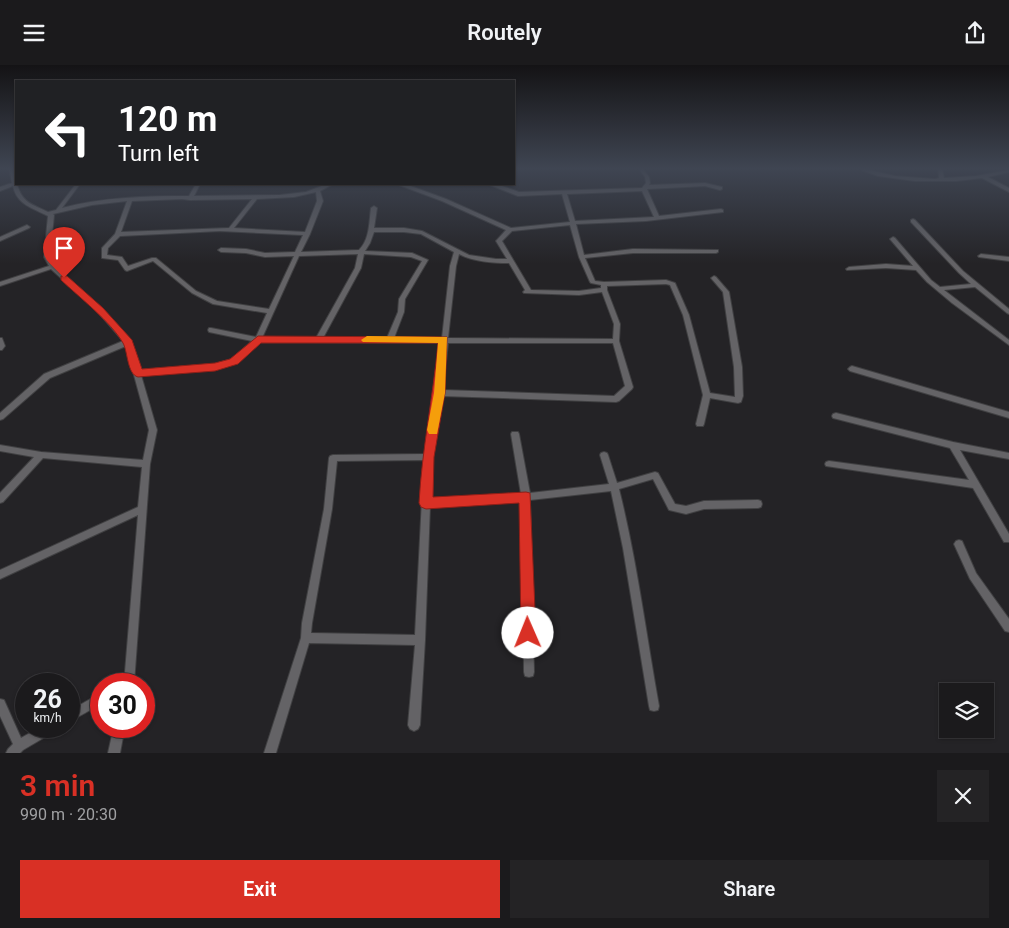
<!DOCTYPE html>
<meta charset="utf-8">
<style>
:root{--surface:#1b1a1c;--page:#242325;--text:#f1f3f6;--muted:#a0a1a3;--line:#39383b;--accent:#d93025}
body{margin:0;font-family:Roboto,sans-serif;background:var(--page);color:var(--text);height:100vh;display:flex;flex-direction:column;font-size:19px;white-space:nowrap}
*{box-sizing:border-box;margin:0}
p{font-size:16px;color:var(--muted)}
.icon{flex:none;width:28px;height:28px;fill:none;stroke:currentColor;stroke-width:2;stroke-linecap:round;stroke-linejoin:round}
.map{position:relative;height:688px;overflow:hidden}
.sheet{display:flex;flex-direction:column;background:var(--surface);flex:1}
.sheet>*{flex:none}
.top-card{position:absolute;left:15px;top:15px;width:500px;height:105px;border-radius:0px;box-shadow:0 1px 4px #0004,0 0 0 1px var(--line);background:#202124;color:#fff;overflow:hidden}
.tools{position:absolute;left:939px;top:618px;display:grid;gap:10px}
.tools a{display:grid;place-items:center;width:55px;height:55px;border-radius:0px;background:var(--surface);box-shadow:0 1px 4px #0004,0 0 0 1px var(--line);font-size:25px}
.speed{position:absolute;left:15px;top:608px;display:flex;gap:10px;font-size:25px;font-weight:700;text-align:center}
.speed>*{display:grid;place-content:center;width:65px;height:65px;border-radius:50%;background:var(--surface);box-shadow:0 1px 4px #0004,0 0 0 1px var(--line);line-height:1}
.speed small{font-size:12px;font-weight:400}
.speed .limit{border:8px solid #d22;background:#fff;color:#111}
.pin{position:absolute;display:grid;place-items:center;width:42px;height:42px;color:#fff;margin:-51px -21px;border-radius:50% 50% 50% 0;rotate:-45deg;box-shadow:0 0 5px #0007}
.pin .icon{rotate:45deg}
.me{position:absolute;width:55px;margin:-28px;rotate:359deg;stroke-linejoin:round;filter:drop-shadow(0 0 4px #0008)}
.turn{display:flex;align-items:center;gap:18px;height:105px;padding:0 20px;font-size:22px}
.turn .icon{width:65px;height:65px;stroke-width:2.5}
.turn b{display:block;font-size:35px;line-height:42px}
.round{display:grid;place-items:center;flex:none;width:52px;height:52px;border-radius:0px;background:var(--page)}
.headline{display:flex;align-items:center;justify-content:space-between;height:85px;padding:0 20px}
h1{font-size:30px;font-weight:600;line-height:38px;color:var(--accent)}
.action{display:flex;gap:10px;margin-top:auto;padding:10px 20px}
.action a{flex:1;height:58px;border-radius:0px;background:var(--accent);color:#fff;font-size:20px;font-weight:600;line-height:58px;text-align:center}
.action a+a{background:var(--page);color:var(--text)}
header{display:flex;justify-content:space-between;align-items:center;height:65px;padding:0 20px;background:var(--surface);font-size:22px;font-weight:600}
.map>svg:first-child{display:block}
</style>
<header><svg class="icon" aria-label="menu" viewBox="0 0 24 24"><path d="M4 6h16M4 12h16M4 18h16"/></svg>Routely<svg class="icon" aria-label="share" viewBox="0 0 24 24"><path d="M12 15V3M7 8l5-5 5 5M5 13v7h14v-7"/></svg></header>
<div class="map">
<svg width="1009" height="688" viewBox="0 0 1009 688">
<rect width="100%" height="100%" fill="#242326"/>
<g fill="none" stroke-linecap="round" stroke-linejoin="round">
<defs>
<path id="street" d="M9 103H13L16 119H17C22 138 32 139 48 147L56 145 76 119H80L62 143C103 132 147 131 189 131L196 119H200L194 131 280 130 306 127 327 119H333L320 126 323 136 310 169 301 187 359 185C370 174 369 157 371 143L374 141 377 143 374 163H404L422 166 469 190 496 194H507L496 176 506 165 442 136 399 120V119H405L446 134 511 163 570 157 562 129 518 131 490 120V119H496L519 127 642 123 646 118 645 112 638 103H642L649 112 650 118 649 120 705 118 722 122V124L720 125 705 121 647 124 659 151 721 144 723 145V147L646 156 576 159 584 190 633 184 718 185V187L716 188H633L585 193 595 216 604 217 666 215 675 218 689 250 710 328 735 332 734 302 723 227 711 213 714 211 716 212 729 227 742 302 743 331 741 337 738 338 710 333 704 359 703 361H697L696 359 703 330 683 250 670 220 666 219 607 221V225L620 259 619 276 633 322 632 324 619 336 616 337 442 331 432 392 430 434 521 429 511 369 512 367H518L519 369 530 428 609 419 600 390 601 388 604 387 607 388 608 390 617 418 655 407 658 408 675 439 686 441 704 436 758 435 761 436 762 439 761 442 758 443 704 444 686 449 669 445 653 414 619 424C637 496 646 569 659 641L658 645 654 646 650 645 649 641 623 483 611 426 530 435 534 607 533 611 529 612 525 611 524 607 522 436 430 441 425 575 420 660 418 664 414 666 410 664 408 660 415 580 309 578 276 688H264L301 573 302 558 324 444 329 393 330 391 333 390 425 389 435 328 441 278 260 277 236 298 215 305 141 310 157 365 150 399 134 619H124L138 450 0 514V505L138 442 142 402 43 393 3 437 0 438V428L34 392 0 386V380L41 387 143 395 149 365 126 281 50 313 3 354 0 355V348L44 309 123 276 98 247 51 204 0 221V217L49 201 44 192 48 151C33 143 17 140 13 121L0 126V122L12 118ZM642 126 654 152 575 156 567 129ZM316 127 317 136 305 167 234 163 257 134 294 132ZM182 134 190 135 252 134 229 163 121 167 132 136ZM127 136 115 169 102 183V193L118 195 125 205 127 206 153 196 192 228 213 239 267 248 256 272 211 263H209L208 265 209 267 252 276 232 294 215 299 140 305 130 275 102 245 55 201 50 192 54 150 53 149 92 140ZM570 160 579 192 590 217 591 218 601 220V223L579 226 531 225 502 176 512 166ZM220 166 303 170 295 187 265 188 246 184 221 183 218 185 221 187 246 188 265 192 294 191 269 244 217 236 196 226 156 193H152L128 201 122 192 107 190 108 183 120 171ZM374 167H404L421 169 454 187 450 201 442 273H394L404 247 405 234 428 195 412 188 365 186 370 178ZM358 189 355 203 316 273H262L299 191ZM364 189 411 192 422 196 399 234 398 247 387 273H323L361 203ZM459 189C474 197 493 198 509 198L525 225 523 227 524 228 579 230 602 227 614 259 613 274 448 273 456 201ZM448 278H613L625 321 614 331 443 325ZM424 395 415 570 311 568 312 558 332 444 337 396Z
M861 103 895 111 935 114 939 113 938 103H942L944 113 976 111 1009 105V107L988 112 1009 123V127L982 113 956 116H915L878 111 861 105Z
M913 154 915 155 963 206 1009 244V249L1007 248 975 222 944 225 1009 275V280L952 238 927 217 916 205 886 203 847 205 846 204 849 202 886 199 913 201 890 174 893 172 895 173 931 215 940 222 971 219 959 208 911 157V155Z
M27 160 30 162 29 163 0 176V172Z
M981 189 1009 192V196L979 192 978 191Z
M0 273H2L5 281 2 285H0Z
M852 301 1009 347V353L850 306 848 304 850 302Z
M836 348 953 377 1009 388V394L960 385 1009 469V477H1004L973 423 826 401 825 399 826 397 829 396 969 415 950 383 833 353 832 351 833 349Z
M959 475 962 476 976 508 1009 554V567L1005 566 970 514 954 479 956 476Z
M101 628V639L69 657V646Z
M0 634 4 635 21 673 42 661H58L57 665 23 685 20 688H6L8 684 13 679 0 651Z
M114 661H125L120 688H108Z"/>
</defs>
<use href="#street" stroke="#404042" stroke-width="2"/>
<use href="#street" fill="#646366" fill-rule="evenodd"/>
</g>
<linearGradient id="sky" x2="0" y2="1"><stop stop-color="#141315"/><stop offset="0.52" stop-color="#3f4552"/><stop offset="1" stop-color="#3f4552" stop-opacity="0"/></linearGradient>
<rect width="1009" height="199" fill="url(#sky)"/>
<path fill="#d93025" stroke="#8d1f18" d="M61 211H67L103 243 132 275 142 304 215 298 230 294 258 271 447 272 445 328 434 392 433 432 526 427 530 428 536 568 534 573 528 576 523 573 521 568 519 438 426 444 421 442 419 438C422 384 433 332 438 278H261L238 299 215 306 138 312C127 309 128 287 123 278 111 257 79 232 61 215Z"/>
<path fill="#f59e0b" d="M367 271 447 272 445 328 437 369H429L427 365 434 328 438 278 363 277 361 275Z"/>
</svg>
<div class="tools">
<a><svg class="icon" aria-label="layers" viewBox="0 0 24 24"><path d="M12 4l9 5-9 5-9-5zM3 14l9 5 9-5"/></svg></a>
</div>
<div class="speed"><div>26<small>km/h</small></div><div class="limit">30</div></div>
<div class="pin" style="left:64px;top:213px;background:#d93025"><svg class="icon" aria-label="arrive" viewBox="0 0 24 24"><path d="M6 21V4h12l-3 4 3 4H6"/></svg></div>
<svg class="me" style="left:528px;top:568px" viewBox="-20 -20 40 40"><circle r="19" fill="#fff"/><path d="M0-13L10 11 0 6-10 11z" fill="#d93025"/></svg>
<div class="top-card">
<div class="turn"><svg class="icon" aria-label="left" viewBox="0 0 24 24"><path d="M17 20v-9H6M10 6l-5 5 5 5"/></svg><div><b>120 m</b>Turn left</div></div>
</div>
</div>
<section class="sheet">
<div class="headline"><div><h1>3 min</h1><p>990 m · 20:30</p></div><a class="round"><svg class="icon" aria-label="close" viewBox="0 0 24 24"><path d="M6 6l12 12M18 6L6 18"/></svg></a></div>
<div class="action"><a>Exit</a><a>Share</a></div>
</section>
